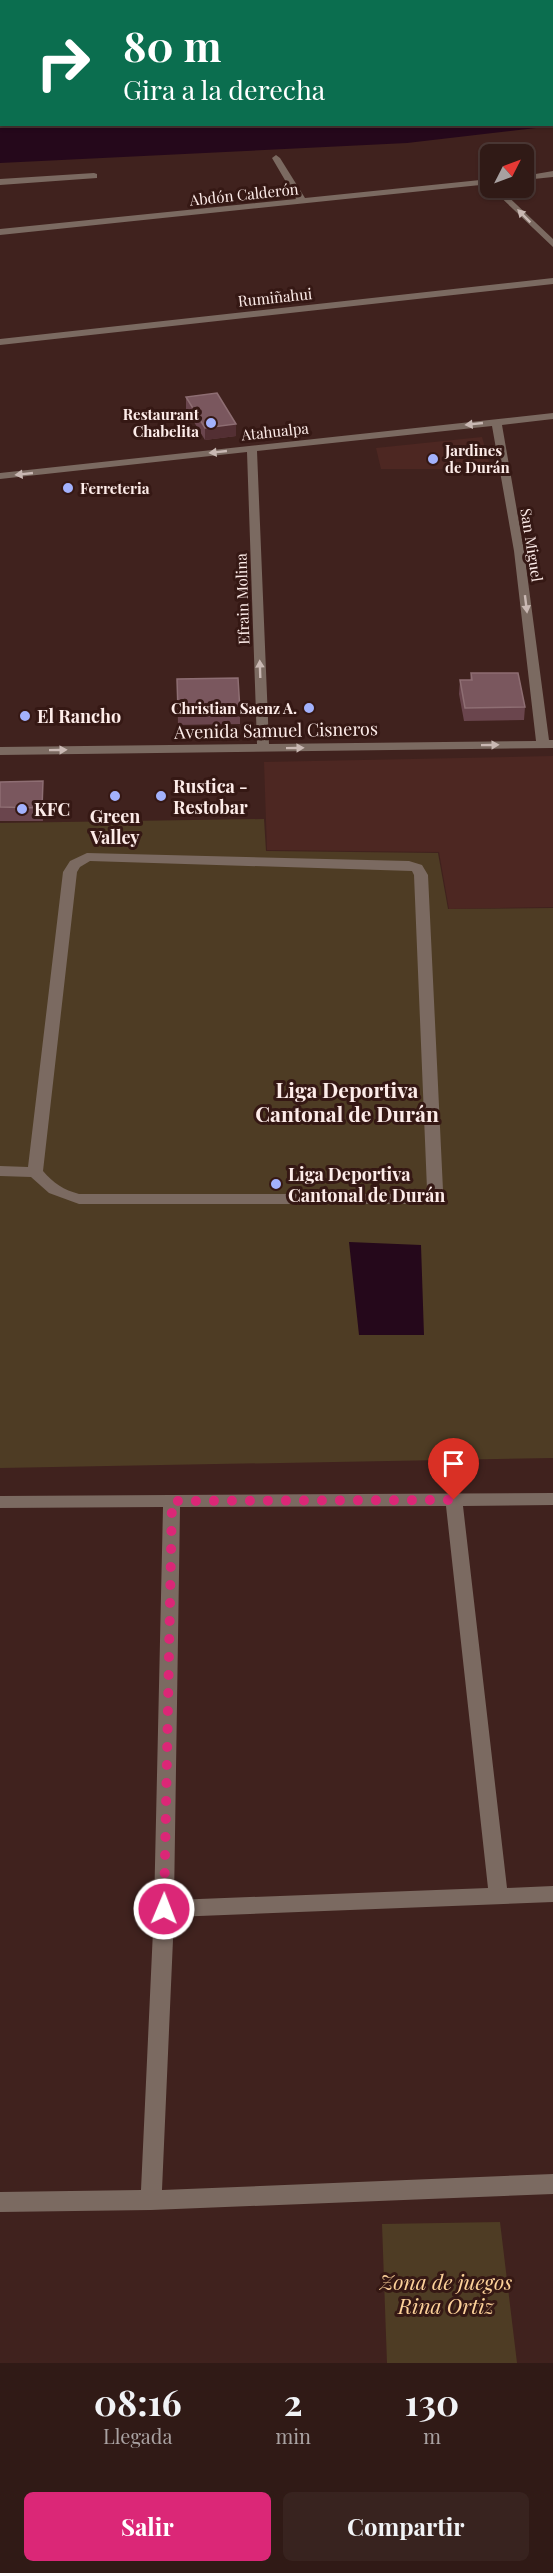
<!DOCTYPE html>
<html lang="es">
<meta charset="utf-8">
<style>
:root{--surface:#301a16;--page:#38231f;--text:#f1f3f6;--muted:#a8a1a1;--line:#4b3835;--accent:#db2777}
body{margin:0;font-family:"Playfair Display",serif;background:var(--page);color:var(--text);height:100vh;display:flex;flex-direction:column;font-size:22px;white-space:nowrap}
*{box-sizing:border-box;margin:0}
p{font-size:20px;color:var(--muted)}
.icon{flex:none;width:33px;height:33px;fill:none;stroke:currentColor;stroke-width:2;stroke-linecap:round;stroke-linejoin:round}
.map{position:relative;height:2363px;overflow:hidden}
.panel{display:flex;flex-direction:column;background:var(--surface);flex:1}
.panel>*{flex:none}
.top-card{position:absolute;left:0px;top:0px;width:554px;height:126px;box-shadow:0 2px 4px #0004,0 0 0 2px var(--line);background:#0b6e4f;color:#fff;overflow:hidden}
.needle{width:39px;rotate:48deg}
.buttons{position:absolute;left:480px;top:144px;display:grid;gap:12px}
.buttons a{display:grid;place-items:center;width:54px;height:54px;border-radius:9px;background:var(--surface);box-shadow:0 2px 4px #0004,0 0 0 2px var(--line);font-size:30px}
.pin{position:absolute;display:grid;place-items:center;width:51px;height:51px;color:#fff;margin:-62px -26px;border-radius:50% 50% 50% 0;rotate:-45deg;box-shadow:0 0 6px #0007}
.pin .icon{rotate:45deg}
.me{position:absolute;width:66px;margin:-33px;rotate:1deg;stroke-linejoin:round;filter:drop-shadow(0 0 4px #0008)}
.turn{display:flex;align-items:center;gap:21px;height:126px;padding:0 24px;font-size:27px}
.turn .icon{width:78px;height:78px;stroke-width:2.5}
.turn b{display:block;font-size:42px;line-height:51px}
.eta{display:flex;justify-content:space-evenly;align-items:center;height:102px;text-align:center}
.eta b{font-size:36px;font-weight:700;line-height:42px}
.action{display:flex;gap:12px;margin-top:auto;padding:12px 24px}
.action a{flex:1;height:69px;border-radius:9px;background:var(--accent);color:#fff;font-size:24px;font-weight:700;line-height:69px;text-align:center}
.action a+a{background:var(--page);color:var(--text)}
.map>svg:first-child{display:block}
</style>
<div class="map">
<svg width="553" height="2363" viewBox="0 0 553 2363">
<rect width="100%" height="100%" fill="#40221e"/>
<path fill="#4d2722" d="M482 437 491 469H381L376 448Z
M553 756V907L449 909 439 852 267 850 264 762Z"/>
<path fill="#4e3c24" d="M264 819 266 851 438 853 448 909 553 908V1458L0 1468V823Z
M500 2222 517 2363H387L382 2224Z"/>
<path fill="#25081b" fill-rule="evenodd" d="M0 0H553V126L407 143 0 163ZM2 2H552V124H2Z
M349 1242 421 1245 424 1335H359Z"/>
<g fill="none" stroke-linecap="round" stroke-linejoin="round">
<path fill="#7b6a61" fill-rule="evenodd" d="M276 155 280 158 305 198 490 179V184L0 235V229L296 199 272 158Z
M553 171V177L524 180V176Z
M94 173 97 174V178L0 185V179Z
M491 188H499L553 239V247Z
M553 278V284L0 345V339Z
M553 413V419L502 425 524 551 549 740H553V748L0 755V747L257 744 247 452 0 479V473ZM492 426 514 551 536 741 269 744 257 451Z
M87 853 409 861 422 865 428 875 443 1190C433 1203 420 1202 405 1204H79L49 1193 31 1177 0 1176V1166L28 1167 63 872 70 861ZM90 861 412 871 414 875 427 1189 423 1193 405 1194H79C64 1190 53 1183 43 1171L77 872 80 867Z
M553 1493V1505L463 1506 507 1888 553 1886V1902L174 1917 162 2190 553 2174V2194L151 2210 0 2212V2192L141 2190 154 1909 163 1507 0 1508V1496ZM446 1506 488 1888 174 1900 180 1507Z"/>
</g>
<path fill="#6a454d" d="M186 397 236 424V436L205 440 186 409Z
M471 673 525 707 524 720 464 721 459 694 460 680H470Z
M177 679 240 711V724L178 725Z
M0 782 43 795V821H0Z"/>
<path fill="#532f33" d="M236 424V436L205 440V428Z
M43 781V821L42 808Z"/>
<path fill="#7a575e" stroke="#8e6e73" stroke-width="1.5" d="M217 393 236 424 205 428 186 397Z
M471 673H518L525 707 465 708 460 680H472Z
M238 678 240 711H178L177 679Z
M43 781 42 808 0 807V782Z"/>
<defs><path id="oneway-solid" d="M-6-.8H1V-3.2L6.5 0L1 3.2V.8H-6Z" transform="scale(1.5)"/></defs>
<g fill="#c9b8b3">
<use href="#oneway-solid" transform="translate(524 216) rotate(-135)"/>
<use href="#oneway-solid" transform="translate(474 424) rotate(174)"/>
<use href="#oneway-solid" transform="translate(218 452) rotate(174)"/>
<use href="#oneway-solid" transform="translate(24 474) rotate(174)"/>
<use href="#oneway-solid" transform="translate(526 604) rotate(83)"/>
<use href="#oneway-solid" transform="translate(260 669) rotate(-92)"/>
<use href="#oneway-solid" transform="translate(490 745) rotate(-1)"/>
<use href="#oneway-solid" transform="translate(295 748) rotate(-1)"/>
<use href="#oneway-solid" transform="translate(58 750) rotate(-1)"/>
</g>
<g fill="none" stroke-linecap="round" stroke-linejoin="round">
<path stroke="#db2777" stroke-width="10" stroke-dasharray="0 18" d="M164 1909 172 1501 454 1500"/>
</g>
<g fill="#a3b2fd" stroke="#351814" stroke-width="2">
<circle cx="211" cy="423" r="6"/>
<circle cx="433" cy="459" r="6"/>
<circle cx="68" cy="488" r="6"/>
<circle cx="309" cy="708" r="6"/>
<circle cx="25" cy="716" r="6"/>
<circle cx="115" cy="796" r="6"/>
<circle cx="161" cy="796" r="6"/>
<circle cx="22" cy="809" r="6"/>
<circle cx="276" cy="1184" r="6"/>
</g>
<g text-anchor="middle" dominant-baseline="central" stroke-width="6" stroke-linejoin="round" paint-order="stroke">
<g font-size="15" fill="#fdece9" stroke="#351814">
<text transform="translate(244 194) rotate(-6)">Abdón Calderón</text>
<text transform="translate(275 297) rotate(-6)">Rumiñahui</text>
<text transform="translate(275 431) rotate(-6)">Atahualpa</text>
<text transform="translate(532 545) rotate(81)">San Miguel</text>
<text transform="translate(242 599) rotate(-92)">Efrain Molina</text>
</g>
<g font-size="15" font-weight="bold" fill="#fdece9" stroke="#351814" text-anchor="end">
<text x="199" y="414">Restaurant<tspan x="199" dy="17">Chabelita</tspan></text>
<text x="445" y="450" text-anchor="start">Jardines<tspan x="445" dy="17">de Durán</tspan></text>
<text x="80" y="488" text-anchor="start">Ferreteria</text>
<text x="297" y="708">Christian Saenz A.</text>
</g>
<g font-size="18" font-weight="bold" fill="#fdece9" stroke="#351814" text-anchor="start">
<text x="37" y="716">El Rancho</text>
<text x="173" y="786">Rustica -<tspan x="173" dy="21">Restobar</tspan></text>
<text x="34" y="809">KFC</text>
<text x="115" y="816" text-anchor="middle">Green<tspan x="115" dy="21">Valley</tspan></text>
<text x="288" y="1174">Liga Deportiva<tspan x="288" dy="21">Cantonal de Durán</tspan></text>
</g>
<g font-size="18" fill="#fdece9" stroke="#351814">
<text transform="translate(276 730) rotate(-1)">Avenida Samuel Cisneros</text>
</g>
<g font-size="21" font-weight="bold" fill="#fdece9" stroke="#351814">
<text x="347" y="1089">Liga Deportiva<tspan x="347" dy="24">Cantonal de Durán</tspan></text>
</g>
<g font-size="21" font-style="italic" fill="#fdd29a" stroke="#351814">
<text x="446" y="2281">Zona de juegos<tspan x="446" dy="24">Rina Ortiz</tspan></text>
</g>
</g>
</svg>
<div class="buttons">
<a><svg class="needle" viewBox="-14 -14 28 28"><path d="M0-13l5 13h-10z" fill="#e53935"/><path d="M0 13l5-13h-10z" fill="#a8a1a1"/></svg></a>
</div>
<div class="pin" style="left:454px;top:1500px;background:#d93025"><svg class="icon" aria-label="arrive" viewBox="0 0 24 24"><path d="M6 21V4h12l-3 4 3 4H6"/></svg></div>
<svg class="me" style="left:164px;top:1909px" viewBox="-20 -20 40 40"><circle r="17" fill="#db2777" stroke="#fff" stroke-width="3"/><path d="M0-11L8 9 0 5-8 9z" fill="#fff"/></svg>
<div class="top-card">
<div class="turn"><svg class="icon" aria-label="right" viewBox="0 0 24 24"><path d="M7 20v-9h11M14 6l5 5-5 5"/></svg><div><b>80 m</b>Gira a la derecha</div></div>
</div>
</div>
<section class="panel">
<div class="eta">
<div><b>08:16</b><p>Llegada</p></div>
<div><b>2</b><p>min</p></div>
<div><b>130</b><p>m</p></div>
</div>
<div class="action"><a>Salir</a><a>Compartir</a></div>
</section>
